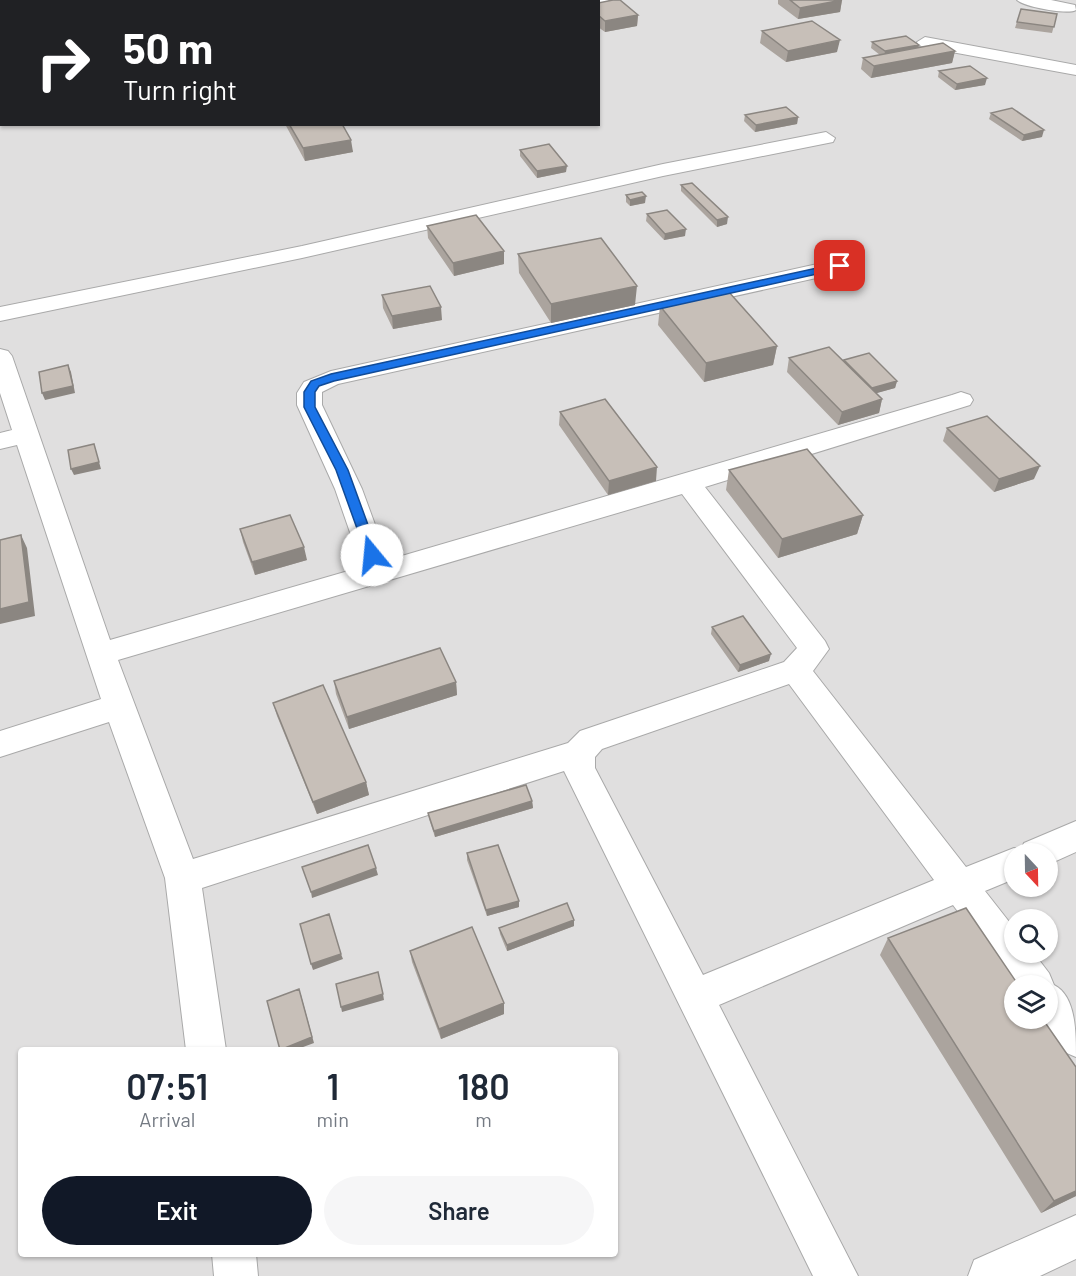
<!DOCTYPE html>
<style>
:root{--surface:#fff;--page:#f6f6f7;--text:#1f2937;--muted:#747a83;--accent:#111827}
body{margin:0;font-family:Barlow,sans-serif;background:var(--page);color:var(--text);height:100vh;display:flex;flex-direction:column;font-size:22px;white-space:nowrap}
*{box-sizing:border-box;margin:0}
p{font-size:20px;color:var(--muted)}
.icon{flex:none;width:33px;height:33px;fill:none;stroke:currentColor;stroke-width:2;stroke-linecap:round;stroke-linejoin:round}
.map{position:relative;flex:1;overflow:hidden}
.sheet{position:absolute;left:18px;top:1047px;width:600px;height:210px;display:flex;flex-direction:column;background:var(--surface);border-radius:6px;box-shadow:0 2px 4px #0004}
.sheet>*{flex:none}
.top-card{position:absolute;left:0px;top:0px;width:600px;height:126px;box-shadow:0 2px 4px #0004;background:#202124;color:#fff;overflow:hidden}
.needle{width:39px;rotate:158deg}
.fabs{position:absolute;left:1004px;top:843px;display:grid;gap:12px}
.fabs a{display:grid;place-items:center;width:54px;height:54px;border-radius:50%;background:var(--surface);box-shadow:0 2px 4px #0004;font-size:30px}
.pin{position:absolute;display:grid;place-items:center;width:51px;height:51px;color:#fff;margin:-26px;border-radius:12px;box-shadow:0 3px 9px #0006}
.me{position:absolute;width:66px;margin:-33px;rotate:343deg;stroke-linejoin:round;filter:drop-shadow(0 0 4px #0008)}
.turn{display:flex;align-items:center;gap:21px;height:126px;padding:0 24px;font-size:27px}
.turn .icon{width:78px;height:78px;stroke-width:2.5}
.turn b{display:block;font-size:42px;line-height:51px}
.eta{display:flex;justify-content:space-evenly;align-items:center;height:102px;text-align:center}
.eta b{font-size:36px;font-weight:600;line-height:42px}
.primary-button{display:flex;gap:12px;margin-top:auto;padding:12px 24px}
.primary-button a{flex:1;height:69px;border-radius:36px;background:var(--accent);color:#fff;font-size:24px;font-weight:600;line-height:69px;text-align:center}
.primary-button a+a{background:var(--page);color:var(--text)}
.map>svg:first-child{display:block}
</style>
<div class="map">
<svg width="1076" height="1276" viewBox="0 0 1076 1276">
<rect width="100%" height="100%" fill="#f2efe9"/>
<path fill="#e0dfdf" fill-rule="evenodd" d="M0 0H1076V1276H0ZM2 2H598V124H2ZM1014 854H1047V886H1014ZM1014 920H1047V952H1014ZM1014 986H1047V1018H1014ZM21 1050H615V1254H21Z"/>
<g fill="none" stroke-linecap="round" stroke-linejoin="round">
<defs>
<path id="minor" d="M585 0H610L598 5V2Z
M1017 0H1051L1075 5 1076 10C1068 15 1024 7 1017 0Z
M925 37 1076 65V75L919 46 917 42Z
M0 101H2L0 112Z
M826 132 835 138 833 142 663 176 302 258 0 321V307L302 246 663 164Z
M840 259 848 261 851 266 848 271 338 384 322 392V405L362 489 388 560 952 395 961 392 970 395 973 400 970 405 705 487 825 641 829 649 813 671 966 867 1014 848 1021 850 1024 843 1076 821V852L1047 865V854H1014V879L985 891 1014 928V952H1033L1049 973 1054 985C1076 996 1076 1032 1076 1057L1062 1051 1038 1018H1047V986L1014 987 953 905 719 1005 858 1276H813L564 771 202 888 226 1050H186L165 878 109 722 0 757V731L101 699 17 445 0 449V433L12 430 0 393V349L8 351 12 356 110 640 362 567 335 489 297 405V393L304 382 331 371ZM682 494 797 648 784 662 580 731 568 743 193 859 118 660ZM789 684 934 880 703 975 595 768V757L602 749Z
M1076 1215V1259L1040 1276H968L974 1260Z
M212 1254H256L258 1276H214Z"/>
</defs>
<use href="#minor" stroke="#a9a9a9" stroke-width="2"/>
<use href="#minor" fill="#fff" fill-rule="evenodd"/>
</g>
<path fill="#aba49e" d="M778 0H842L840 12 798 19 778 4Z
M598 3 638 15 637 26 605 32 598 27Z
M1021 9 1057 14 1052 33 1015 28Z
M762 31 837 52 786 62 760 43Z
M872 42 919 45 918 48 955 51 952 63 871 78 861 69 863 58 880 55 871 48Z
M939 71 985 85 955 90 938 77Z
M991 113 1042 137 1022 141 989 119Z
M745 115 798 117 797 124 755 132 744 121Z
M285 124H342L353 152 305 161Z
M520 150 566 172 537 178 520 156Z
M681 185 727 224 717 227 681 191Z
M626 195 645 203 630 206 626 202Z
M647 214 685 236 664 240 646 221Z
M427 226 504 264 454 276 428 238Z
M518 254 635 305 551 323 519 273Z
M382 295 442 320 393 329 383 308Z
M660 306 777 346 773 365 704 382 658 325Z
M789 358 844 362V360L897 381 895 388 876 393 882 399 879 413 838 425 787 372Z
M560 412 656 481 608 495 559 425Z
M947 428 1034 479 994 492 943 441Z
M729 470 863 515 857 534 778 558 726 490Z
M240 529 307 560 255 575 243 542Z
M712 627 769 661 738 672 711 634Z
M334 681 456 682 457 695 349 729 336 694Z
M273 703 366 782 369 795 317 814 277 716Z
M532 801 533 808 435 837 429 819 428 813Z
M467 853 519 907 487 916 467 860Z
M574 926 507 951 500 934 499 928Z
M888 938 1076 1196 1041 1213 880 955Z
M410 951 504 1003V1014L441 1039 412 962Z"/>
<path fill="#8b8681" d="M246 0H300L294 2H239Z
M842 0 840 12 798 19 800 8Z
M638 15 637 26 605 32V21Z
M840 40 837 52 786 62 788 51Z
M919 45 917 51 884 57 885 51Z
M955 51 952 63 871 78 874 66Z
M987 78 985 85 955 90 957 84Z
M798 117 797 124 755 132 756 125Z
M1044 130 1042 137 1022 141 1024 135Z
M351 140 353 152 305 161 303 148Z
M567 166 566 172 537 178V171Z
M646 196 645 203 630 206V200Z
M728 217 727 224 717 227V220Z
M686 229 685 236 664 240 665 234Z
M504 251V264L454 276 453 263Z
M637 286 635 305 551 323V304Z
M441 307 442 320 393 329 392 316Z
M777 346 773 365 704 382 706 363Z
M68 365 71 372 75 393 45 400 42 393Z
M897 381 895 388 870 395 872 388Z
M882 399 879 413 838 425 842 412Z
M94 444 101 469 74 475 71 469Z
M1040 466 1034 479 994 492 999 479Z
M657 467 656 481 608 495 609 481Z
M863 515 857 534 778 558 782 539Z
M21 535 27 548 35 616 0 624V609Z
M304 547 307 560 255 575 252 562Z
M771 654 769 661 738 672 740 665Z
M456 682 457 695 349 729 347 717Z
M366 782 369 795 317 814 313 802Z
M532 801 533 808 435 837 434 831Z
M376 868 378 875 312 898 311 892Z
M519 901V907L487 916 486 910Z
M574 920V926L507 951V945Z
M341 954 343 959 313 970 311 964Z
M383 994 384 1000 342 1012 341 1007Z
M301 995 314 1043 295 1050H280Z
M504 1003V1014L441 1039 439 1029Z
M1076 1191V1196L1041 1213 1054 1201Z"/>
<path fill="#c7bfb8" stroke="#8b8681" stroke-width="1.5" d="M191 0H246L239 2H193Z
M356 0H400L401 2H344Z
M613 0H620L638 15 605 21 598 15V3Z
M790 0H842L800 8Z
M1021 9 1057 14 1054 27 1017 22Z
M812 21 840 40 788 51 762 31Z
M906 36 919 45 885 51 872 42Z
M943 43 955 51 874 66 863 58Z
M970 66 987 78 957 84 939 71Z
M786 107 798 117 756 125 745 115Z
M1012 108 1044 130 1024 135 991 113Z
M289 124H342L351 140 303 148Z
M549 144 567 166 537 171 520 150Z
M692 183 728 217 717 220 681 185Z
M642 192 646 196 630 200 626 195Z
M667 210 686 229 665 234 647 214Z
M476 215 504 251 453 263 427 226Z
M601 238 637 286 551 304 518 254Z
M430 286 441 307 392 316 382 295Z
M728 291 777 346 706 363 660 306Z
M829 347 882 399 842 412 789 358Z
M869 353 897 381 872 388 844 360Z
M68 365 73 386 42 393 39 372Z
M605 399 657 467 609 481 560 412Z
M987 416 1040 466 999 479 947 428Z
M94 444 99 462 71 469 68 450Z
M807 449 863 515 782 539 729 470Z
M290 515 304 547 252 562 240 529Z
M21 535 29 602 0 609V540Z
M743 616 771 654 740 665 712 627Z
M440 648 456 682 347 717 334 681Z
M323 685 366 782 313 802 273 703Z
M526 785 532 801 434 831 428 813Z
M368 845 376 868 311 892 302 867Z
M498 845 519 901 486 910 467 853Z
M567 903 574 920 507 945 499 928Z
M966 908 1019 986H1014V1018H1042L1076 1067V1191L1054 1201 888 938Z
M329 914 341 954 311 964 300 924Z
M472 927 504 1003 439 1029 410 951Z
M378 972 383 994 341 1007 336 984Z
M299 989 312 1037 280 1050 267 1001Z"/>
<path fill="#1a73e8" stroke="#114b97" stroke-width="1.5" d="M840 263 844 264V268L334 381 319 386 315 392V407L348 470 379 555 377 559H368L336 470 304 407V392L311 381 331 374Z"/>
</svg>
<div class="fabs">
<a><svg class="needle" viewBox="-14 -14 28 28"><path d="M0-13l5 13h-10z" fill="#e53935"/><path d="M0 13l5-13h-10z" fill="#747a83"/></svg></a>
<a><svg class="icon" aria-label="search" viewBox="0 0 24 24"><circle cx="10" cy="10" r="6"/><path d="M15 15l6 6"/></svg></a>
<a><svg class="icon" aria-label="layers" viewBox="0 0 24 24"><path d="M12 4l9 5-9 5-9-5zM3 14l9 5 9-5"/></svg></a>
</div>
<div class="pin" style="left:840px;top:266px;background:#d93025"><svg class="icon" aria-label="arrive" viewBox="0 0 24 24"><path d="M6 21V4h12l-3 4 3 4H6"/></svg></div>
<svg class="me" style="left:372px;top:555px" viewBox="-20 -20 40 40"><circle r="19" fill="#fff"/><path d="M0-13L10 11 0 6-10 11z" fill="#1a73e8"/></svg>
<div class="top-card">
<div class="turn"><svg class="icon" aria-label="right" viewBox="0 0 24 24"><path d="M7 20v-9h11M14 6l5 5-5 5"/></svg><div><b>50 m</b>Turn right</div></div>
</div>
<section class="sheet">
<div class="eta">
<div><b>07:51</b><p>Arrival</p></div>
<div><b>1</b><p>min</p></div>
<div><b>180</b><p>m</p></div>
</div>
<div class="primary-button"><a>Exit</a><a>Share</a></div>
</section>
</div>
